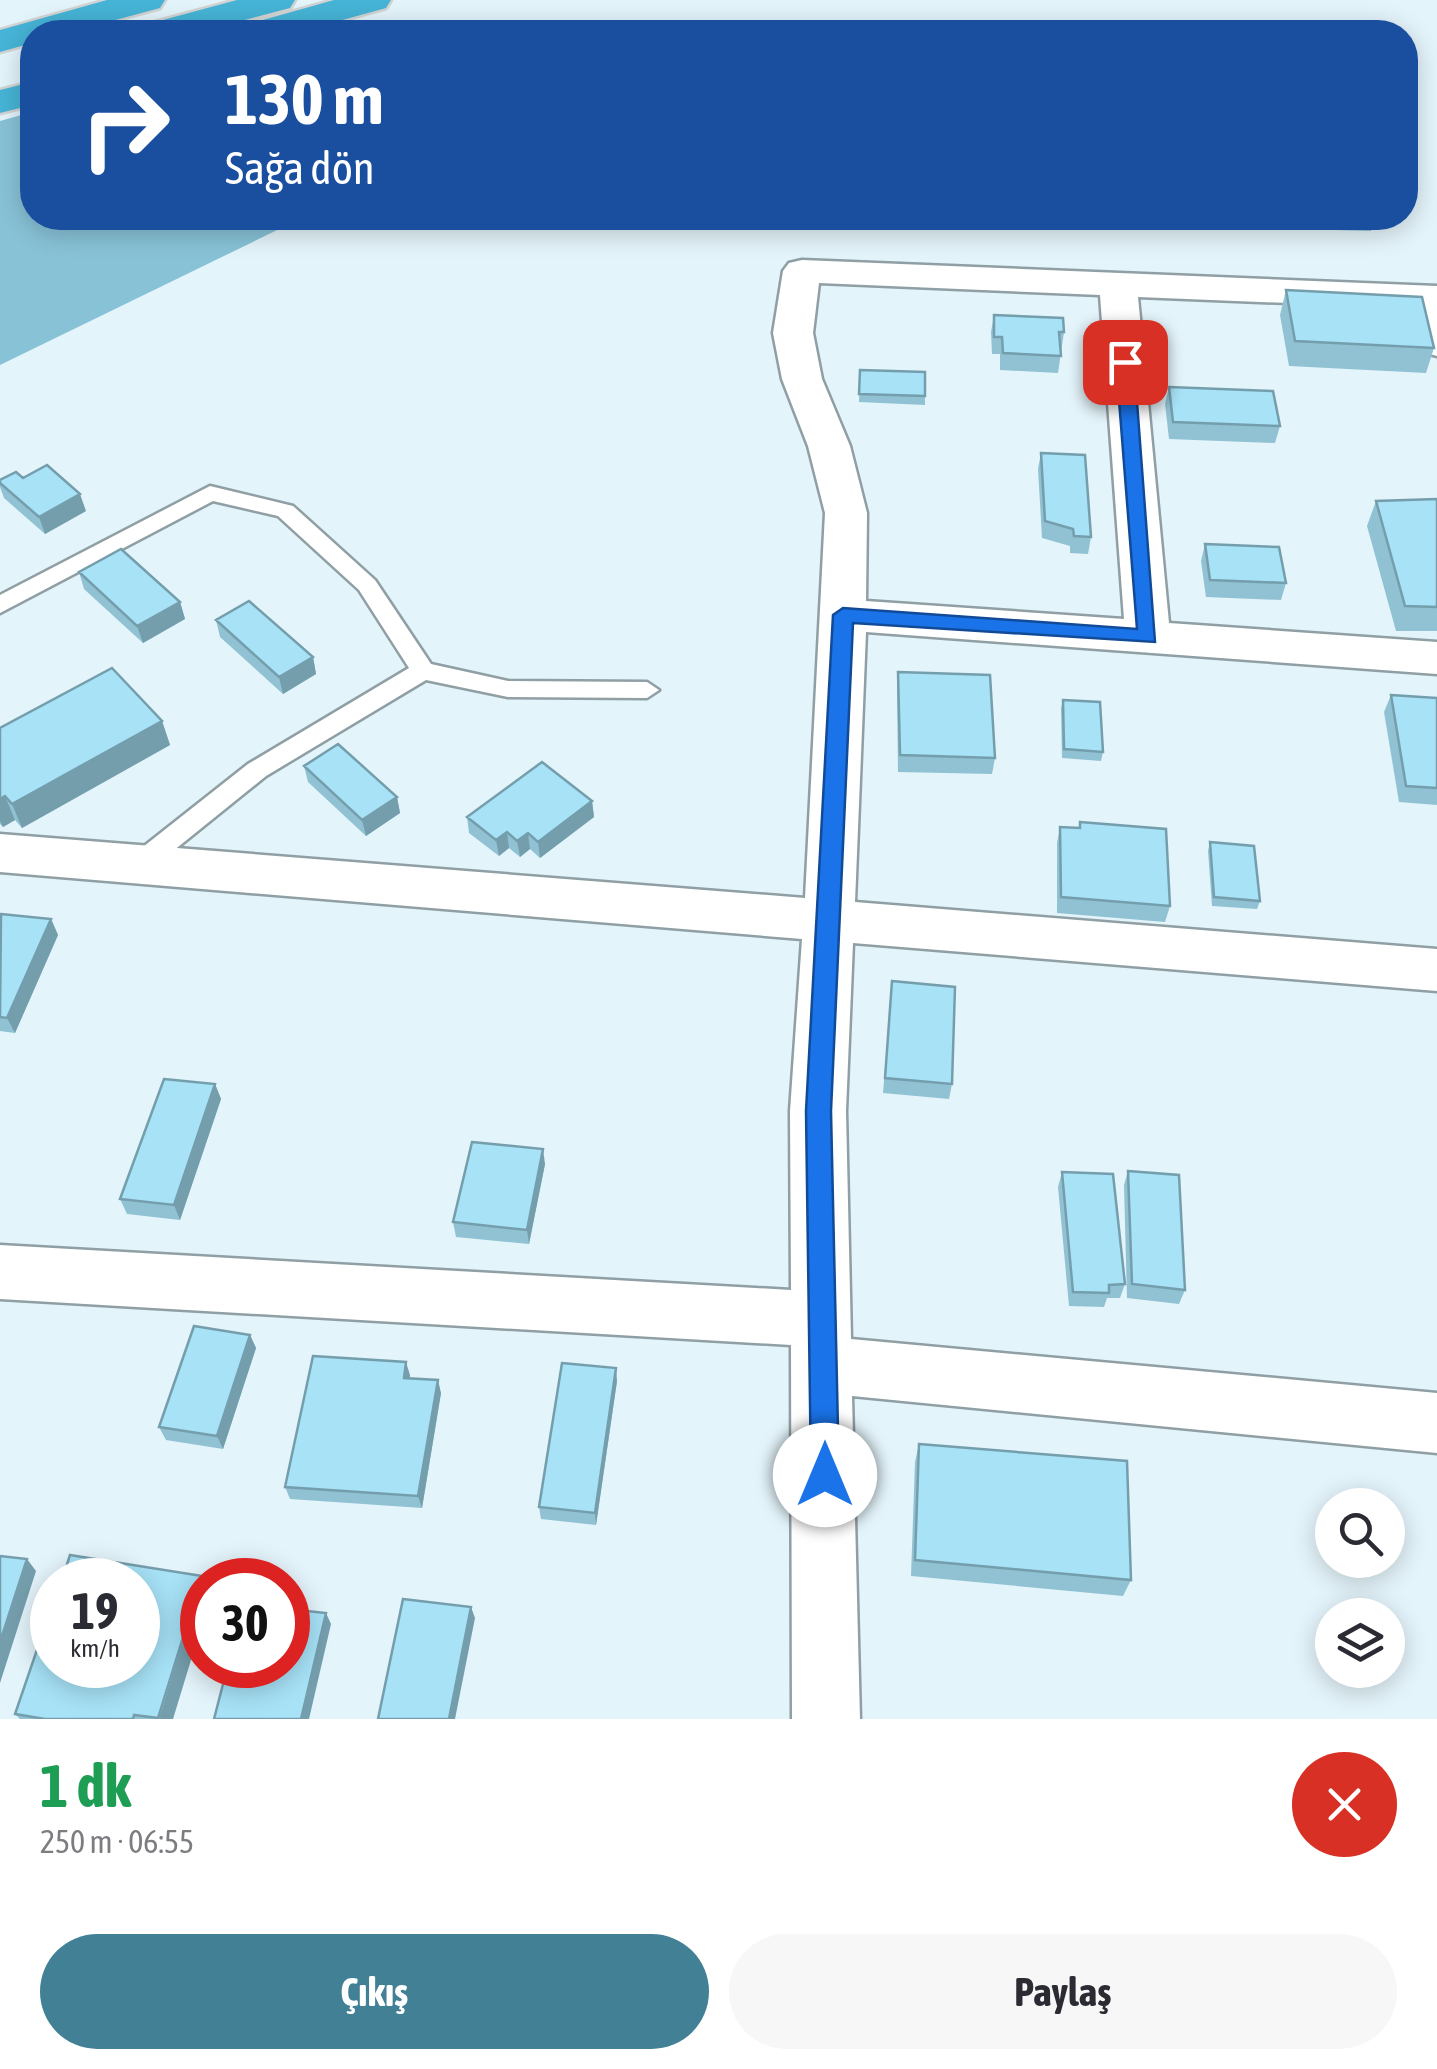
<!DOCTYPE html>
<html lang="tr">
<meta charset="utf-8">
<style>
:root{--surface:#fff;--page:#f7f7f7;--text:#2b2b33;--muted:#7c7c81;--accent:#428095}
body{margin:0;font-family:"Asap Condensed",sans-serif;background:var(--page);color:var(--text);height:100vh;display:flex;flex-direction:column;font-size:38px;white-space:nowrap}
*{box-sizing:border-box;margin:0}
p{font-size:32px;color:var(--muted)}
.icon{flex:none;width:55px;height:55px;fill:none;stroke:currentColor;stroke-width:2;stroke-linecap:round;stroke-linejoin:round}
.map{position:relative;height:1719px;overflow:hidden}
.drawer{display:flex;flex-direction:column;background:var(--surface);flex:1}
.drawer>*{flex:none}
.hud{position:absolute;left:20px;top:20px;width:1398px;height:210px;border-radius:40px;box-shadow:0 5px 25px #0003;background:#1a4fa0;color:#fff;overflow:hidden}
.buttons{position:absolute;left:1315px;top:1488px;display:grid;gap:20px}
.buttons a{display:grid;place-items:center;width:90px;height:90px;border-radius:50%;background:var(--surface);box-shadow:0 5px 25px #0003;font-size:50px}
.speed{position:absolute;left:30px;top:1558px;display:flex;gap:20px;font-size:50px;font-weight:700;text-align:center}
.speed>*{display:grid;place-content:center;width:130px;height:130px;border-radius:50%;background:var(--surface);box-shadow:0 5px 25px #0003;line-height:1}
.speed small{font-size:25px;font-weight:400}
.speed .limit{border:15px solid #d22;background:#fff;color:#111}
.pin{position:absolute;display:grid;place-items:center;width:85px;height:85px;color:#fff;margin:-42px;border-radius:20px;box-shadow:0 5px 15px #0006}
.me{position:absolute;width:110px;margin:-55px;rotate:0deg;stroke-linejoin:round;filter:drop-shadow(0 0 8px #0008)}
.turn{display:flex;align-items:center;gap:35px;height:210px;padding:0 40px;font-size:45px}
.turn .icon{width:130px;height:130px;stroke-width:2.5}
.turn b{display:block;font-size:70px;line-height:85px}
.round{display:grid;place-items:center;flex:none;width:105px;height:105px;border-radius:52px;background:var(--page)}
.headline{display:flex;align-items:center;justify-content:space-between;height:170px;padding:0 40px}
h1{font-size:60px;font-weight:700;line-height:75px;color:#1e9e55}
.primary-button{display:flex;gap:20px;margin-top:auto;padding:20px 40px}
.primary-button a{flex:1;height:115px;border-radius:60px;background:var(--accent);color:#fff;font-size:40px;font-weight:700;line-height:115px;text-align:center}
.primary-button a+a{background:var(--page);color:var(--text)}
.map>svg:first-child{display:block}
</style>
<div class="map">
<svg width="1437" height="1719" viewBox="0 0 1437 1719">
<rect width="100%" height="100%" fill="#e3f4fa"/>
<path fill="#88c2d7" d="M32 112V218H302L0 365V121Z"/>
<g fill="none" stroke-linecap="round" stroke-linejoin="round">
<defs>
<path id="lane" d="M210 486 293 506 375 580 431 664 508 681 647 682 659 690 647 698 508 697 426 680 266 776 147 872H129L125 865 129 858 248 764 409 668 359 590 278 516 213 501 0 613V595Z"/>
<path id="street" d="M802 260 1437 286V356L1423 352 1409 308 1138 297 1169 623 1437 642V674L866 632 855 902 1437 949V991L853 943 846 1111 851 1339 1437 1393V1453L852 1396 860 1719H792L791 1345 0 1299V1245L791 1290 790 1111 802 939 0 872V834L805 898 825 513 808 446 782 379 773 333 783 271 789 263ZM819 283 1100 295 1124 619 866 601 867 513 850 446 822 379 813 333Z"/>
<path id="highway" d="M107 0H165L160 8 71 32H32V43L0 52V30Z
M237 0H295L290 8 200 32H143L148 24Z
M334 0H391L386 8 299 32H244L249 24Z
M32 82V105L0 113V90Z"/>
</defs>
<use href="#lane" stroke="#8f9fa4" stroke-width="5"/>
<use href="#street" stroke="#8f9fa4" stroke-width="5"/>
<use href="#highway" stroke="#d2d3d3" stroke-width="5"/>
<use href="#lane" fill="#fff" fill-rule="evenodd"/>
<use href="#street" fill="#fff" fill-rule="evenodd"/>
<use href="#highway" fill="#46b4d6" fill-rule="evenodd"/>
</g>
<path fill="#90c2d4" d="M1138 218H1164L1163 221 1138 220Z
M1222 218H1264L1262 226 1222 224Z
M1293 218H1375L1371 231 1295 229Z
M1286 290 1434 348 1426 373 1289 366 1280 315Z
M994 315 1064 332 1058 373 1000 370V354H992L991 332Z
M860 370 925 396V405L859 402Z
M1169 387 1280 426 1275 443 1169 439 1165 404Z
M1041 453 1091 537 1088 554 1070 553V546L1042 538 1038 469Z
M23 478 86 511 45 534 4 498 0 487V480Z
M1437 499V631H1396L1367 526 1376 501Z
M1205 544 1286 583 1281 600 1206 597 1201 561Z
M79 572 180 602 185 619 143 643 84 589Z
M216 620 313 657 316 674 283 694 220 637Z
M898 672 995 758 992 774 898 772 897 689Z
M1391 695 1437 698V805L1399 802 1384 712Z
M1063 700 1103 752 1101 761 1062 758 1061 708Z
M162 721 170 745 22 828 15 820 3 827 0 824V728Z
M304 766 397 797 400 813 366 836 308 782Z
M592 801 594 817 540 858 530 849 520 857 509 848 499 856 469 833 467 817Z
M1080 822 1170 906 1165 922 1057 913V843L1060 827 1079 828Z
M1210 842 1260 901 1257 909 1212 906 1208 851Z
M0 915 51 919 58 935 15 1033 0 1031Z
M892 981 952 1084 949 1099 883 1093Z
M215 1084 221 1099 180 1220 127 1214 120 1199Z
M545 1164 529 1244 456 1237 453 1222Z
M1128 1171 1185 1290 1179 1304 1127 1298 1124 1185Z
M1062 1172 1125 1284 1120 1298H1107L1104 1307 1069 1306 1058 1187Z
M250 1335 256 1348 223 1449 166 1440 159 1427Z
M410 1375V1378L441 1393 422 1508 290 1499 285 1487Z
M617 1381 596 1525 541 1519 539 1507Z
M919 1444 1131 1580 1123 1596 911 1576 915 1462Z
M52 1606 173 1719H20L15 1714Z"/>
<path fill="#759ead" d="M80 494 86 511 45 534 39 517Z
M180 602 185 619 143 643 137 626Z
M313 657 316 674 283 694 279 677Z
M162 721 170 745 22 828 12 804Z
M5 796 15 820 3 827 0 821V799Z
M397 797 400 813 366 836 362 820Z
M592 801 594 817 540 858 538 842Z
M507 832 509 848 499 856 496 840Z
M528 833 530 849 520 857 517 841Z
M51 919 58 935 15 1033 7 1018Z
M215 1084 221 1099 180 1220 174 1205Z
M543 1149 545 1164 529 1244 527 1230Z
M250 1335 256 1348 223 1449 217 1436Z
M406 1362 410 1375 408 1391 404 1378Z
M616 1368 617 1381 596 1525 595 1513Z
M438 1380 441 1393 422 1508 418 1496Z
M27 1559 36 1571 0 1683V1642Z
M202 1576 205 1580H202V1624L173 1719H159Z
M471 1607 475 1618 455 1719H449Z
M326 1613 331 1624 309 1719H301Z"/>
<path fill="#a7e2f7" stroke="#759ead" stroke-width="2.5" d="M801 24 845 28 844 32 799 31Z
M1286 290 1422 297 1434 348 1295 341Z
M994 315 1063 318 1064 332H1059L1061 356 1003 353 1002 337H994Z
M860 370 925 372V396L859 394Z
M1169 387 1273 391 1280 426 1173 422Z
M1041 453 1085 455 1091 537 1074 536 1073 529 1045 521Z
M47 465 80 494 39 517 0 483V480L16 472 23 478Z
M1437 499V607L1405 606 1376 501Z
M1205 544 1279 547 1286 583 1210 580Z
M121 549 180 602 137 626 79 572Z
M249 601 313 657 279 677 216 620Z
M112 668 162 721 12 804 5 796 0 799V728Z
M898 672 990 675 995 758 900 755Z
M1391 695 1437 698V788L1406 786Z
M1063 700 1100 702 1103 752 1064 749Z
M338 744 397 797 362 820 304 766Z
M542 762 592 801 538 842 528 833 517 841 507 832 496 840 467 817Z
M1080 822 1166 829 1170 906 1061 897 1060 827 1080 828Z
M1210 842 1254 846 1260 901 1214 897Z
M1 914 51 919 7 1018 0 1017Z
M892 981 955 987 952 1084 885 1078Z
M164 1079 215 1084 174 1205 120 1199Z
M472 1142 543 1149 527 1230 453 1222Z
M1128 1171 1179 1175 1185 1290 1132 1284Z
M1062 1172 1113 1174 1125 1284 1109 1285V1293L1073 1292Z
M194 1326 250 1335 217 1436 159 1427Z
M313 1356 406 1362 404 1378 438 1380 418 1496 285 1487Z
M562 1363 616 1368 595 1513 539 1507Z
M919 1444 1127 1461 1131 1580 915 1560Z
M70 1555 202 1576 158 1718 134 1715 133 1719H45L15 1714 52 1606V1665H138V1580H62Z
M0 1556 27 1559 0 1642Z
M403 1599 471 1607 449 1719H378Z
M288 1609 326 1613 301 1719H214L228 1665H288Z"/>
<path fill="#1a73e8" stroke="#114b97" stroke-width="2.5" d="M1125 356 1134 362 1155 642 853 623 831 1111 839 1475 835 1485 825 1489 815 1485 811 1475 806 1111 833 615 843 608 1137 629 1116 362Z"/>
</svg>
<div class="buttons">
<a><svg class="icon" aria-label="search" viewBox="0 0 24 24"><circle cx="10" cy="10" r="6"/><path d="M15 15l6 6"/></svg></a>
<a><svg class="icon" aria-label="layers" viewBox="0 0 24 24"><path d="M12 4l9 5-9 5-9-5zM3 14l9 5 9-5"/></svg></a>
</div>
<div class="speed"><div>19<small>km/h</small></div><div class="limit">30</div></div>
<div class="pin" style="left:1125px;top:362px;background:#d93025"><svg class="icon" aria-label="arrive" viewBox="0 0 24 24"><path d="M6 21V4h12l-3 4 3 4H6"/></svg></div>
<svg class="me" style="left:825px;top:1475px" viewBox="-20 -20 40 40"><circle r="19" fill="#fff"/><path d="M0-13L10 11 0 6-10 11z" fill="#1a73e8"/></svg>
<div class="hud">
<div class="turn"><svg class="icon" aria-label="right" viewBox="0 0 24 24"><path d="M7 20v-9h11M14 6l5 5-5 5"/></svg><div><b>130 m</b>Sağa dön</div></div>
</div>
</div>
<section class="drawer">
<div class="headline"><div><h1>1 dk</h1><p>250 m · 06:55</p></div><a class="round" style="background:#d93025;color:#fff"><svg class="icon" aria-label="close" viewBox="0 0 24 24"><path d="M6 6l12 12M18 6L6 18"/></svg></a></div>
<div class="primary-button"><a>Çıkış</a><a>Paylaş</a></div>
</section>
